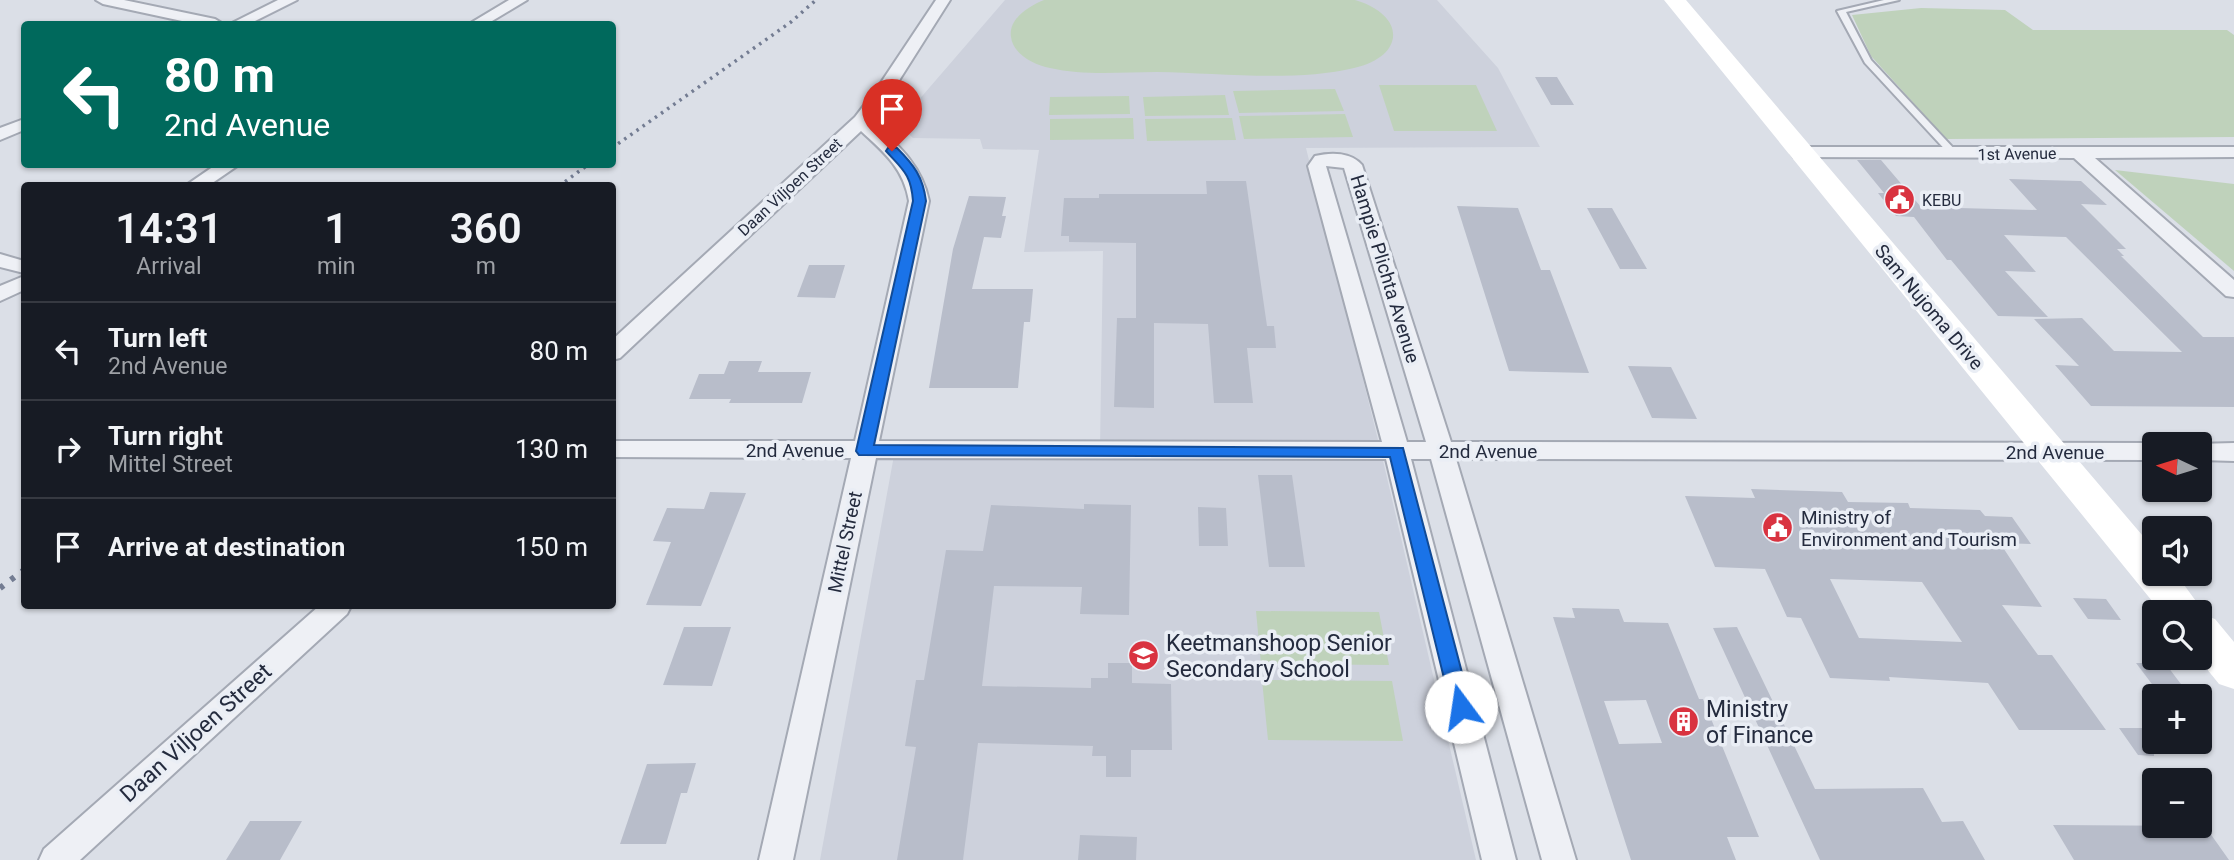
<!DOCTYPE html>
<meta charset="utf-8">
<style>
:root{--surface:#171b24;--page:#242831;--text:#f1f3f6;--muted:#9ea1a6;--line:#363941}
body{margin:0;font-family:Roboto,sans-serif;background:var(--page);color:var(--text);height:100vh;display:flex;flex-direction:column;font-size:26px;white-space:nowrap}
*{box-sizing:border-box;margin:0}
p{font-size:23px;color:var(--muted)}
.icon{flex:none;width:38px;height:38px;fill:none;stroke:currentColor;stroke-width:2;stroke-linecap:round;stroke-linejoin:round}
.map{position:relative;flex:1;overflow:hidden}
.side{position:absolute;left:21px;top:182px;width:595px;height:427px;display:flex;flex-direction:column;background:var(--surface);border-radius:7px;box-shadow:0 2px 5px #0004}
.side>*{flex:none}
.banner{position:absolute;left:21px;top:21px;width:595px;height:147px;border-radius:7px;box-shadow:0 2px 5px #0004;background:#00695c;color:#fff;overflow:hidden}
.needle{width:46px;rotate:274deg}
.buttons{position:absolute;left:2142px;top:432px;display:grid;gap:14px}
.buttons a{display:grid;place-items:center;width:70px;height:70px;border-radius:7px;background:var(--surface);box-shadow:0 2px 5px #0004;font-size:35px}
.pin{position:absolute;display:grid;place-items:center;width:60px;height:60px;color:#fff;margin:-72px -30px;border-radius:50% 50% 50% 0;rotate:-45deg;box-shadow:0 0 7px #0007}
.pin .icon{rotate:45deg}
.me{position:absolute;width:77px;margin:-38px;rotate:346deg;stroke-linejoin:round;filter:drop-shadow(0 0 5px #0008)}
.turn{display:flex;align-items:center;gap:24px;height:147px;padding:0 28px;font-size:32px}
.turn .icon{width:91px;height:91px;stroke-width:2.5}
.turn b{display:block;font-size:49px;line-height:60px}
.eta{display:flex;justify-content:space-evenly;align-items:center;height:119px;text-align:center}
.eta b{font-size:42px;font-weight:600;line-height:49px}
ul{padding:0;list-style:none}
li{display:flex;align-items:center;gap:21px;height:98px;padding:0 28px;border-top:2px solid var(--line)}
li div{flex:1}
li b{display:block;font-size:26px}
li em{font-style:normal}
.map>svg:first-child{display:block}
</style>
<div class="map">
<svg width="2234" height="860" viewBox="0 0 2234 860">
<rect width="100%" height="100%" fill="#dbdfe7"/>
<path fill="#cdd1dc" d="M1005 0H1437L1498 68 1540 147 1306 148 1381 452 1476 860H820L895 450 1100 449 1103 251 1024 252 1039 150 983 149 980 139 913 138 898 124Z"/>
<path fill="#bfd2bb" d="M1044 0H1355C1406 15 1406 56 1354 68 1298 82 1216 73 1157 72 1122 72 1084 76 1050 68 1034 65 1013 54 1011 37 1008 19 1029 6 1044 0Z
M1921 8 2005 10 2033 30H2227L2234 35V137L1946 139 1871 56 1852 15Z
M1379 85H1476L1497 131H1394Z
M1335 89 1344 111 1239 113 1233 91Z
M1225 95 1229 115 1145 116 1143 97Z
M1129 96 1130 114 1049 115 1050 97Z
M1345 114 1353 137 1244 139 1239 116Z
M1133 118 1134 139 1050 140V119Z
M1232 118 1236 140 1147 141 1145 119Z
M2115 170 2234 184V271Z
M1256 611 1379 612 1389 665 1261 664Z
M1262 680 1392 681 1403 741 1268 740Z"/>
<path fill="#b8bdca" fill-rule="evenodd" d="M1535 77H1557L1574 105H1551Z
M1857 160H1881L1921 207 2037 210 2009 179 2081 181 2107 205 2081 204 2126 249H2117L2124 256H2121L2203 337H2234V407L2091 406 2055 365 2079 366 2034 319 2082 318 2114 351 2182 352 2066 237 2004 235 2036 272 2005 271 2048 317 1998 316 1951 260H1947L1914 217 1896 216 1878 193H1884Z
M1206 181H1246L1267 326H1274L1276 348H1247L1253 403H1214L1208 324 1154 323V408L1114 407 1117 318H1136V243L1069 242V236H1061L1064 198H1099V194H1207Z
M969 196 1006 197 1002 216H1006L1001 238 984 237 972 289H1033L1030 322H1024L1018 388H929L953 249Z
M1457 206 1518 208 1541 270H1550L1589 373 1509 371Z
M1587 208H1612L1647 269H1620Z
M809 265H845L835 298 797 297Z
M729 361H762L758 372H811L802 403H729L731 399H689L699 374H724Z
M1628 366 1671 367 1697 419 1652 418Z
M1258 475H1292L1305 567H1269Z
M1751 489 1842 492 1848 502 1908 503 1910 508 1980 510 1985 516 2012 517 2031 544 2000 543 2042 607 2002 605 2038 655H2052L2106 730H2019L1988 683 1889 677 1890 681 1830 678 1801 618 1787 617 1765 569 1715 567 1685 496 1755 498ZM1830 579 1922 582 1962 642 1859 638Z
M710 492 746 493 701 606 646 605 671 542 653 541 667 508 704 509Z
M1084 504 1131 505 1129 615 1080 614 1082 587 994 586 982 686 1091 688V678H1108V663H1132V683L1171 684 1172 750H1131V777H1106V756H1092L1093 746 978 743 963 860H897L916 747 905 746 916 680H924L946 550 983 551 991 505 1084 509Z
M1198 507 1226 508 1228 546H1199Z
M2073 598 2106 599 2121 620 2088 619Z
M1572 608 1619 609 1624 622 1668 623 1699 699H1703L1759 837H1727L1736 860H1631L1553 617 1575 618ZM1646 700 1662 743 1619 744 1604 701Z
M684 627H731L712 686 663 685Z
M1737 627 1815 789 1923 788 1942 822 1963 821 1985 860H1820L1713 628Z
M2136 663H2165L2190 696H2161Z
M2119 728H2154V756L2138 755Z
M696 763 687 793H681L666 844H620L647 764Z
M250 821H302L280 860H226Z
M2053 825 2205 826 2229 860H2074Z
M1080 835 1137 837 1136 860H1078Z"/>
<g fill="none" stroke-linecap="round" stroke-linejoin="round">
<defs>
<path id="service" d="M1884 0H1899L1846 12 1871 60 1957 152V156H1951L1865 63 1837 11Z"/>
<path id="minor" d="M96 0H124L215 19 223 24H196L103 4Z
M278 0H297L249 24H230Z
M509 0H527L487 24H469Z
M936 0H950L893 90 871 120C897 144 922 165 929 201L879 441 1382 442 1308 166 1315 156C1331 152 1351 152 1362 165L1451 442 2154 443 2158 444H2154V460L1456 459 1576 860H1542L1431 459H1411L1516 860H1482L1386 459 876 458 793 860H759L851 458 612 457V441H855L909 201C904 169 884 152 861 131L620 358 612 360V340L855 117 878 87ZM1326 166 1344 168 1426 442H1407Z
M24 119V130L0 140V128Z
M1800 147H2234V157L2095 158 2234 280V297L2226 296 2074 158 1794 157 1791 153Z
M217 164H240L208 186H185Z
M0 254 24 261V273L0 267Z
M24 276V290L0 301V286Z
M2234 443V461L2200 460V444H2196Z
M319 606H351L347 614 80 860H39L44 849Z"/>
</defs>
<use href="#service" stroke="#a4a9b4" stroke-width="4"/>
<use href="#minor" stroke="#a4a9b4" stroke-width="4"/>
<use href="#service" fill="#eef0f5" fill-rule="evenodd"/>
<use href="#minor" fill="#eef0f5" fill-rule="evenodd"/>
<path fill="#fff" fill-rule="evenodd" d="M1664 0H1686L2154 549V574H2176L2204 612 2203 615 2215 619 2234 642V689L2219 684 2198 658 2200 612H2161Z"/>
<path stroke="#737c92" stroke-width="3.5" stroke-dasharray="2.5 5" stroke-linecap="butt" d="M612 148 791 22 816 0
M559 186 589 164"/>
<path stroke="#737c92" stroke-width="6" stroke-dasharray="4.5 9" stroke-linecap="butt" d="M0 588 24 570"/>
</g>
<path fill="#1a73e8" stroke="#114b97" stroke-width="2" d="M888 148H897C914 165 923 177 926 201L874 445 1403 448 1471 707 1468 713 1461 715 1454 713 1451 707 1390 457 859 455 856 451 913 201C911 174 903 170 886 151Z"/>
<defs>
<symbol id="civic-disc" viewBox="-11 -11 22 22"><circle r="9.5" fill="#d93340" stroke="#eaeef5"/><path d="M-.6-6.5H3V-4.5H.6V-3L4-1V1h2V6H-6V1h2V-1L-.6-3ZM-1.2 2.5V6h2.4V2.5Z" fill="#fff"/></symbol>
<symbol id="school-disc" viewBox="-11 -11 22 22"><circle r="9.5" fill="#d93340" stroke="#eaeef5"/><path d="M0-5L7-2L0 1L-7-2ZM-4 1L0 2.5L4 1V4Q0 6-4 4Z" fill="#fff"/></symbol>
<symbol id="building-disc" viewBox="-11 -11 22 22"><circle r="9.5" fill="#d93340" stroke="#eaeef5"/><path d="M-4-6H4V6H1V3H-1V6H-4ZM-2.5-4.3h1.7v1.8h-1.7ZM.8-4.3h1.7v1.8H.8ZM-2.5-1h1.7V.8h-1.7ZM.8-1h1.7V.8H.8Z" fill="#fff"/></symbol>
</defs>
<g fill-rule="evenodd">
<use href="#civic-disc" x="1882" y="182" width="35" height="35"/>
<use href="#civic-disc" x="1760" y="510" width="35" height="35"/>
<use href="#school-disc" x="1126" y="638" width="35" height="35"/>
<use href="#building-disc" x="1666" y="704" width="35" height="35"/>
</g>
<g text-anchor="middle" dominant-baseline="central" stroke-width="7" stroke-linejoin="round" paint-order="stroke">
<g font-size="16" fill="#242b3e" stroke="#eaeef5">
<text transform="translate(2017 154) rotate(-1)">1st Avenue</text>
<text transform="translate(790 187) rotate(-43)">Daan Viljoen Street</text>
</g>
<g font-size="16" fill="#242b3e" stroke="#eaeef5" text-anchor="start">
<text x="1922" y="200">KEBU</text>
</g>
<g font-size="19" fill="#242b3e" stroke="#eaeef5">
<text transform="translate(1385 269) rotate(73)">Hampie Plichta Avenue</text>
<text transform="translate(1929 307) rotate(50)">Sam Nujoma Drive</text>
<text x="795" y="450">2nd Avenue</text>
<text x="1488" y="451">2nd Avenue</text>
<text x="2055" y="452">2nd Avenue</text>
<text transform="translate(845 542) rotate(-78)">Mittel Street</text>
</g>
<g font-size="19" fill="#242b3e" stroke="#eaeef5" text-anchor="start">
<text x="1801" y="517">Ministry of<tspan x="1801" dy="22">Environment and Tourism</tspan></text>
</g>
<g font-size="23" fill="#242b3e" stroke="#eaeef5" text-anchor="start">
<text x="1166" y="643">Keetmanshoop Senior<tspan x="1166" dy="26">Secondary School</tspan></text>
<text x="1706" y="709">Ministry<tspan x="1706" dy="26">of Finance</tspan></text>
</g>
<g font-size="23" fill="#242b3e" stroke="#eaeef5">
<text transform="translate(196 733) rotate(-42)">Daan Viljoen Street</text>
</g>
</g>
</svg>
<div class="buttons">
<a><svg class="needle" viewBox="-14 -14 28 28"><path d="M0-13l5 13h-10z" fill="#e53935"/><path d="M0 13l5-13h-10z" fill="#9ea1a6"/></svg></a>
<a><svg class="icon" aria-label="sound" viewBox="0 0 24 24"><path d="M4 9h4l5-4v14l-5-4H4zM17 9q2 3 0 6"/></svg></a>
<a><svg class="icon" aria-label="search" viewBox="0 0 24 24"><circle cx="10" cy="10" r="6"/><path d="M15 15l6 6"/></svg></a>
<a>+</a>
<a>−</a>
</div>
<div class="pin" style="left:892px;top:151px;background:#d93025"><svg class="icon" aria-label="arrive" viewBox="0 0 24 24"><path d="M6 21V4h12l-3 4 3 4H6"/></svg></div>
<svg class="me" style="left:1461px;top:707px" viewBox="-20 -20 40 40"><circle r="19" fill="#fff"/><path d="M0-13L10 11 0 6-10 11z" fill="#1a73e8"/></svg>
<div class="banner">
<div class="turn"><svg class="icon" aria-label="left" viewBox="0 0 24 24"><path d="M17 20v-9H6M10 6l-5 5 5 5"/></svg><div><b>80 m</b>2nd Avenue</div></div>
</div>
<section class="side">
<div class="eta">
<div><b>14:31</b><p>Arrival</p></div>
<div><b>1</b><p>min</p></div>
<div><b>360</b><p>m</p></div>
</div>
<ul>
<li><svg class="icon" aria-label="left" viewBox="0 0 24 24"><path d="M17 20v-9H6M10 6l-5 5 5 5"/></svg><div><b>Turn left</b><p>2nd Avenue</p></div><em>80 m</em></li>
<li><svg class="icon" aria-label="right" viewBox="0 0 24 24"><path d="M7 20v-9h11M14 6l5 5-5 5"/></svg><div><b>Turn right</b><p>Mittel Street</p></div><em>130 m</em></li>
<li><svg class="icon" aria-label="arrive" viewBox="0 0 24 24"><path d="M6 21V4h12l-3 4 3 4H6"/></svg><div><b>Arrive at destination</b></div><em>150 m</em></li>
</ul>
</section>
</div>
